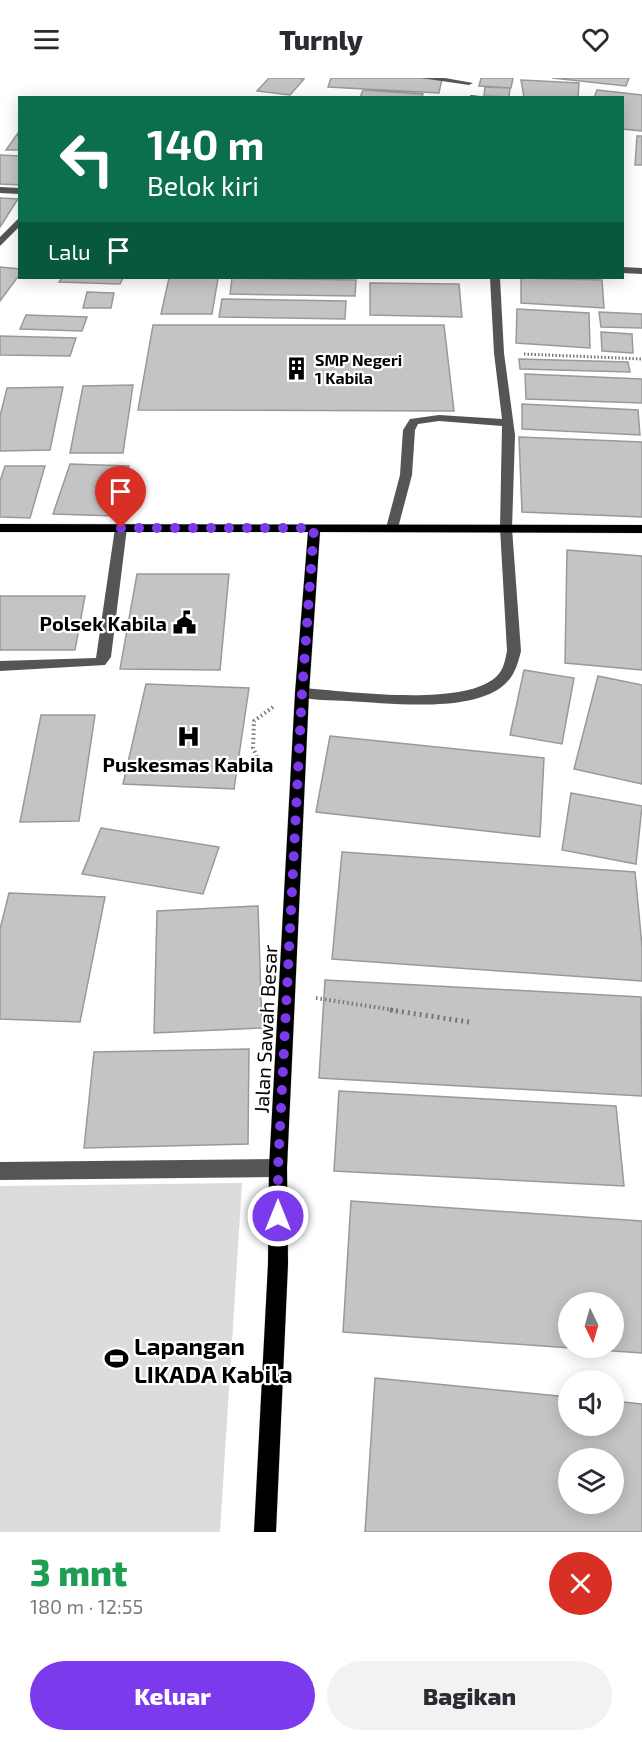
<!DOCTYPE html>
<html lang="id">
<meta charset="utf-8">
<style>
:root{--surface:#fff;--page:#f2f2f3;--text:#2b2b33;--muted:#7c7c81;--accent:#7c3aed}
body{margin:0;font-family:"Exo 2",sans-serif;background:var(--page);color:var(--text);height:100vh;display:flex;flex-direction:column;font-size:22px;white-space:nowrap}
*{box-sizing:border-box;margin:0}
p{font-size:20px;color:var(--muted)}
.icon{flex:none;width:33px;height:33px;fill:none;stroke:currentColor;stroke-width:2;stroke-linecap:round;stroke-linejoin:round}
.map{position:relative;height:1454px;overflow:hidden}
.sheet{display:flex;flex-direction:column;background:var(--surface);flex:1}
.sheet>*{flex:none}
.banner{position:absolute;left:18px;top:18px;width:606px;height:183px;border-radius:0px;box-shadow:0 3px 15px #0003;background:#0b6e4f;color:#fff;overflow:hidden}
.needle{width:39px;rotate:175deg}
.fabs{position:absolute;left:558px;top:1214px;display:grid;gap:12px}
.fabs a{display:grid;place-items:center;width:66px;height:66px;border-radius:50%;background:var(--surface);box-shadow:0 3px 15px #0003;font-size:30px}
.pin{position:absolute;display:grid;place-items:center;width:51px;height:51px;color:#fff;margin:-62px -26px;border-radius:50% 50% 50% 0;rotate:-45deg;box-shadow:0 0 6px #0007}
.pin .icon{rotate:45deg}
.me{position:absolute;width:66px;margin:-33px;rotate:0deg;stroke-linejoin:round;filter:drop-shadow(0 0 4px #0008)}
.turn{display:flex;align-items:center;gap:21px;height:126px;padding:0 30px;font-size:27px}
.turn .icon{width:78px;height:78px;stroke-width:2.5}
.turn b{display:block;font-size:42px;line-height:51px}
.then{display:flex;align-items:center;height:57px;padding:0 30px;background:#0003;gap:12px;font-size:22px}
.round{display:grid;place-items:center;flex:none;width:63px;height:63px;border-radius:32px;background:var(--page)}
.overview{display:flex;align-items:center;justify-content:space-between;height:102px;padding:0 30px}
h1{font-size:36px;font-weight:800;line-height:45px;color:#1e9e55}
.button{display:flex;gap:12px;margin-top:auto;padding:12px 30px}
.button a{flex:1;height:69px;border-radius:36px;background:var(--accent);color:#fff;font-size:24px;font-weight:800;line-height:69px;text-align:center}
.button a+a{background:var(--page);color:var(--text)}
header{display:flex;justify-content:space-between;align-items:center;height:78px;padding:0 30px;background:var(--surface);font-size:27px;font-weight:800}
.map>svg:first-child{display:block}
</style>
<header><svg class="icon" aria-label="menu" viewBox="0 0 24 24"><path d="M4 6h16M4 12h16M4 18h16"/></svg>Turnly<svg class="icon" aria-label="heart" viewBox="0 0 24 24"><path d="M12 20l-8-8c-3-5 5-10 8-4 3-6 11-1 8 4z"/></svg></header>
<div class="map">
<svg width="642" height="1454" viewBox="0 0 642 1454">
<rect width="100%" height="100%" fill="#fff"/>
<path fill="#dcdcdc" d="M242 1105 220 1454H0V1108Z"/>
<path fill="#c4c4c4" stroke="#999" stroke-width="1.5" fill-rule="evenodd" d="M269 0H298L304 1 290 17 257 13Z
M331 0H422L442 1 439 15 328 9Z
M481 0H513L511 10 479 8Z
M552 0H629L626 8Z
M521 2 579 5 578 20 524 19Z
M485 9 510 10 509 19 484 18Z
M363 12 423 16 422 20H360Z
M597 12 642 17V53L622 51V20H594Z
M18 55 20 72H6Z
M637 58H642V87H635Z
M0 77 20 78V107L0 106Z
M0 120 18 121 0 149Z
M0 189 20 191V196L0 223Z
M62 200H123L120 206 59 204Z
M169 200H218L212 236H161Z
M232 200 356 202 355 218 230 216Z
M521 200 602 202 604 230 521 225Z
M370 205 459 206 462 239 370 237Z
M87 214 114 215 111 230H83Z
M222 221 346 223 345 241 219 239Z
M517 231 589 235 590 270 516 265Z
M599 234 642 236V250L601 249Z
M26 237 87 239 82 253 20 251Z
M153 247H444L454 333 138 332Z
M601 254 632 256 633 275 602 273Z
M0 258 76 260 70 278 0 277Z
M519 281 628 284 630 294 520 291Z
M525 296 642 301V325L526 321Z
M133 307 123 375H70L83 308Z
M63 309 50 372 0 373V338L7 310Z
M522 326 638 332 640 357 522 351Z
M519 359 642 364V439L522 434Z
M70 386 129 388 115 438 53 436Z
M5 388H45L30 440 0 439V403Z
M567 472 642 478V592L565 585Z
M137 496H229L220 592 120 591Z
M0 518H85L75 572H0Z
M524 592 574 600 562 666 510 657Z
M598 598 642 607V706L574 691Z
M146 606 249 610 234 711 123 706Z
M41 637H95L79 743 20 744Z
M330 658 544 680 540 759 316 734Z
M571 715 642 728 636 786 562 772Z
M101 750 219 769 203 816 82 796Z
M342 774 635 794 642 868V903L332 881Z
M9 815 105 819 80 944 0 941V851Z
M258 828 262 950 154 955 157 833Z
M325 902 641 919 642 1018 319 1000Z
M249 971 248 1066 84 1070 94 974Z
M339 1013 616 1028 624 1108 334 1093Z
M351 1123 642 1143V1275L343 1254ZM568 1224H614V1269H568Z
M375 1300 568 1319V1347H614V1323L642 1326V1454H365ZM568 1380H614V1425H568Z"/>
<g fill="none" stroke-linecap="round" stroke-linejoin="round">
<defs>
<path id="major" d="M0 446 642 447V455L320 454 309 615 287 1090 288 1186 276 1454H254L268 1186 269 1090 295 615 308 454H0Z"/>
</defs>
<use href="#major" stroke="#dbdbdb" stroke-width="1"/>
<path stroke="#777" stroke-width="3" stroke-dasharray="1.5 2" stroke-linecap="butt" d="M524 276 642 281"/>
<path stroke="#777" stroke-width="4" stroke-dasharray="1.5 3" stroke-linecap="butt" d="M271 692 262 691 253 670 254 643 273 629
M316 920 400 933"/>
<path stroke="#777" stroke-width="5" stroke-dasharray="2 4" stroke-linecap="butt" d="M390 932 469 944"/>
<path fill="#555" fill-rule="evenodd" d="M421 0H445L473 5 469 7Z
M471 17 480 18 481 20H467Z
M0 109 20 110V116L0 115Z
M20 139V148L0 168V159Z
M622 189 642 190V196L622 195Z
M490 200H500L504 275 515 357 512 450 521 573C518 585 515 597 505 606 473 636 389 625 348 623 331 622 313 623 297 618L295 615 297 612 302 610C346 613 465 630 497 598 504 591 505 582 507 573L500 450 502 348 439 343 418 346 415 352 412 397 398 450 392 454 386 450 400 397 403 352 410 341 439 337 502 341 494 275Z
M121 446 127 450 111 579 105 587 0 593V583L96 580 115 450Z
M278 1081 285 1084 287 1090 285 1096 278 1099 0 1102V1084Z"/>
<use href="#major" fill="#000" fill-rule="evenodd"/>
</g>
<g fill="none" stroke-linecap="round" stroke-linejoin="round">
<path stroke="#7c3aed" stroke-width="10" stroke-dasharray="0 18" d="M121 450H314L302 615 278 1090V1138"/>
</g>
<defs>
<symbol id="building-bare" viewBox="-9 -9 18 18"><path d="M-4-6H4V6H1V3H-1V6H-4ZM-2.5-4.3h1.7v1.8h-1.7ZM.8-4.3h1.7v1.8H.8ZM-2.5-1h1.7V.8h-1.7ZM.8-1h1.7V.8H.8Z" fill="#000" stroke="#fff" stroke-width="2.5" paint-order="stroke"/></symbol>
<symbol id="civic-bare" viewBox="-9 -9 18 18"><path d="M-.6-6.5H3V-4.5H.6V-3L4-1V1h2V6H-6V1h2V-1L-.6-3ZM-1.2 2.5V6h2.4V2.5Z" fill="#000" stroke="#fff" stroke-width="2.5" paint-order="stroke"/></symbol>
<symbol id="hospital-bare" viewBox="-9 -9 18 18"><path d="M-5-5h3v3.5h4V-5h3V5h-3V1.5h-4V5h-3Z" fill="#000" stroke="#fff" stroke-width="2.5" paint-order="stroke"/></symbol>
<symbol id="stadium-bare" viewBox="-9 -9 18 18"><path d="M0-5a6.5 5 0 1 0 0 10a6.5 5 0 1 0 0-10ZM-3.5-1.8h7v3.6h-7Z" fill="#000" stroke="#fff" stroke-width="2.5" paint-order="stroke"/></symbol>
</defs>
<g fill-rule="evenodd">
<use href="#building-bare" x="280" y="274" width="33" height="33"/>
<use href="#civic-bare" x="168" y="528" width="33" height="33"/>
<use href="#hospital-bare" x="172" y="642" width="33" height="33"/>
<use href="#stadium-bare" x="100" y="1264" width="33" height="33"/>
</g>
<g text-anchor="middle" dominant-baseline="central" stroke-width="4.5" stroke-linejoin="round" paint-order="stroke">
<g font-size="16" font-weight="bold" fill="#000" stroke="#fff" text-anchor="start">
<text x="315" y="281">SMP Negeri<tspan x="315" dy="18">1 Kabila</tspan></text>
</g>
<g font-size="20" font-weight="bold" fill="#000" stroke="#fff" text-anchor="end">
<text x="167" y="545">Polsek Kabila</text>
<text x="188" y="686" text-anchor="middle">Puskesmas Kabila</text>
</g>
<g font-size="20" fill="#000" stroke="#fff">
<text transform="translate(265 951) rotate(-87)">Jalan Sawah Besar</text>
</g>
<g font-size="24" font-weight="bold" fill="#000" stroke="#fff" text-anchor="start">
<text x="134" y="1267">Lapangan<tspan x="134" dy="28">LIKADA Kabila</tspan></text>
</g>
</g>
</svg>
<div class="fabs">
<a><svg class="needle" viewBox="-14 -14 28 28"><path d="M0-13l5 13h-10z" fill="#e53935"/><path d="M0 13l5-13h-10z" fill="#7c7c81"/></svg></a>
<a><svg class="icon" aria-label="sound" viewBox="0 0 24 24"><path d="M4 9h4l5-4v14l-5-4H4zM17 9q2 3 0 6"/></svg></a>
<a><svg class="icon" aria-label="layers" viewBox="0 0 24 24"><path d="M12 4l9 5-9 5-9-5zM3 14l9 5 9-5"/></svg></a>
</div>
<div class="pin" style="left:121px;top:450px;background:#d93025"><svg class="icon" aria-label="arrive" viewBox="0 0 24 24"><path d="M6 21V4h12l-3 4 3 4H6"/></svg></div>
<svg class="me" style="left:278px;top:1138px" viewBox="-20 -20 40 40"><circle r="17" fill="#7c3aed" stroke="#fff" stroke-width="3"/><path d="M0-11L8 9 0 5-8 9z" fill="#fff"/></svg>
<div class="banner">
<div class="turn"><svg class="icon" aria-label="left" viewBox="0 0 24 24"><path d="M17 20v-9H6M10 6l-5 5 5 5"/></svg><div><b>140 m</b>Belok kiri</div></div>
<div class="then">Lalu<svg class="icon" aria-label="arrive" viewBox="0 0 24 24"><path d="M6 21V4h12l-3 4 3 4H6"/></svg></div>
</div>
</div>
<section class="sheet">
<div class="overview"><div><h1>3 mnt</h1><p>180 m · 12:55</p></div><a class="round" style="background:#d93025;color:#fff"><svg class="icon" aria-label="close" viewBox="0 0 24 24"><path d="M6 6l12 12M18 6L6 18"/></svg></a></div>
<div class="button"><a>Keluar</a><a>Bagikan</a></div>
</section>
